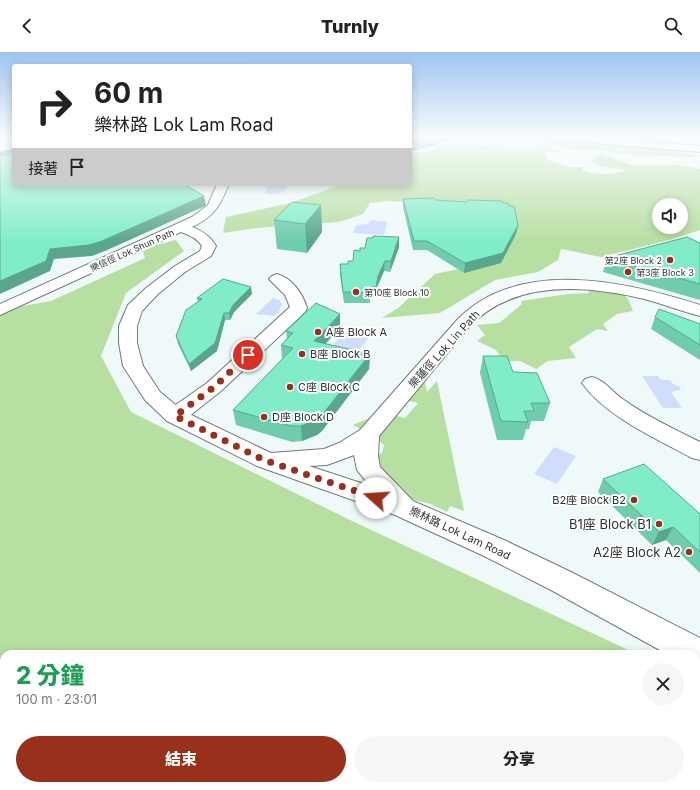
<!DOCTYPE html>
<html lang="zh-TW">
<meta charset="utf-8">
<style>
:root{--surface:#fff;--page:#f6f6f6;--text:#222;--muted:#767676;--accent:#99301b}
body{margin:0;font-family:Inter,"Noto Sans TC",sans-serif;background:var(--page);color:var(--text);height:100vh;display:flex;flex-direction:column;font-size:15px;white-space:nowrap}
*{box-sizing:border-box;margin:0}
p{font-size:13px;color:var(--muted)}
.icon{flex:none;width:22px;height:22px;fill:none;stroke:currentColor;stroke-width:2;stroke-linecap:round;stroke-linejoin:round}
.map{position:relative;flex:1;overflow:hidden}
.side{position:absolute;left:0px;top:598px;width:700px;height:140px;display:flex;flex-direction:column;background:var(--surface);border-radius:12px 12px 0 0;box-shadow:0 2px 10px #0003}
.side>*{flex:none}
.top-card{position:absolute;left:12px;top:12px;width:400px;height:122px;border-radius:4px;box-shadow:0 2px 10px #0003;background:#fff;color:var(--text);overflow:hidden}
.buttons{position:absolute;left:652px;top:146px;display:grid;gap:8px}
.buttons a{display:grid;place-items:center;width:36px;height:36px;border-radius:50%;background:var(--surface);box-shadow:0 2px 10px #0003;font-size:20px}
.pin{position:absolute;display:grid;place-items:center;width:34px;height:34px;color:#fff;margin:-17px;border:2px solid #fff;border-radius:50%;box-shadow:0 1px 4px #0007}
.me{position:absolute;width:44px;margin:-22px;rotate:289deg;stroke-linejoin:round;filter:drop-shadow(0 0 3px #0008)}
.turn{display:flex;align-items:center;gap:14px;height:84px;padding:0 16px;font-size:18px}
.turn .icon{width:52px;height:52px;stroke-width:2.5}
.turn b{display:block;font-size:28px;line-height:34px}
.then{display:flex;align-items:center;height:38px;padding:0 16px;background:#0003;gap:8px;font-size:15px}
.round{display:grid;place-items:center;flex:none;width:42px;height:42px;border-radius:21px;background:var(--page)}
.head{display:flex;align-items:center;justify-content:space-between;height:68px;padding:0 16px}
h1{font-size:24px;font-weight:800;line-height:30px;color:#1e9e55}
.primary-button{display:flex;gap:8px;margin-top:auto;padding:8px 16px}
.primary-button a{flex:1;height:46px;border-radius:24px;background:var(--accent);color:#fff;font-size:16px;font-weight:800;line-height:46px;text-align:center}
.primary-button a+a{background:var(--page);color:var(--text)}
header{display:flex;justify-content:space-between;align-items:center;height:52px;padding:0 16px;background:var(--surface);font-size:18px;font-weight:800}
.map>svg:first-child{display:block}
</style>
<header><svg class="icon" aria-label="back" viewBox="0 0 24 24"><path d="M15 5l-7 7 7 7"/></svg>Turnly<svg class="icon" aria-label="search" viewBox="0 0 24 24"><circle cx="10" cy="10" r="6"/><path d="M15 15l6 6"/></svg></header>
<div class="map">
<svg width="700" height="738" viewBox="0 0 700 738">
<rect width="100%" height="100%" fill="#eff9fa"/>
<path fill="#b7dfa2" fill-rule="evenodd" d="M592 87 682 97V100L700 104 684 105 643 103 650 106 647 105 590 97H570L548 89 586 93Z
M484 94 518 97 546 95 561 98 562 100H545L547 108 569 115H584L582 119C596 122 613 124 627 118L599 114 590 109 601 102 635 114 679 113 700 117V178L673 187 601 205 561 197 558 208 538 220 495 228 440 261 382 266 398 256 435 222 482 212 492 150 472 148 435 152 389 149 370 151 363 162 339 170 256 176 223 181 226 165 290 151 343 132H410V102L430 100 436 96ZM659 153H681V175H659Z
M176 188 184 199 126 241 101 304 131 360 352 469 637 602H4V734H696V637L700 639V738H0V258L51 249 145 206 143 199 156 193Z
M588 237 622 240 628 247 633 259 617 262 603 272 608 279 597 277 569 295 576 306 548 309 536 317 520 309H503L496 298 477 289 485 283 477 273 499 271 522 252 521 249 568 242 589 241Z
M424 328 427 340 437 329 464 459 450 454 447 460 431 452 410 447 354 413 382 401 384 393 376 386 353 373C371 365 384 359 405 366L418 351 409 349 396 339Z"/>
<path fill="#d2dcfd" d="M268 132H289C286 143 275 142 265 142Z
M372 168 387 170 384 183 353 181 356 173 367 172Z
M273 246 279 248 282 252 278 261 274 264 256 262Z
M350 274 374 279 356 302 330 296Z
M642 324H658L661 328H670L672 331 681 336 680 338 671 340 682 356H663Z
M554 395 576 404 557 432 534 422Z"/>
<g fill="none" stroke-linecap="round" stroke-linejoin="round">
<defs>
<path id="minor" d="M591 86 700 94V100L594 91 591 90 589 88Z
M277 222C292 226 303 242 307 256L305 260 221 339 183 369 175 371 167 369 164 364 167 359 207 331 290 255 285 243 269 227 272 224Z
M592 325C605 328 613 341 624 348 648 365 674 377 700 390V408L692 406C657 387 605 364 582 331L585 327Z"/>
<path id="tertiary" d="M217 132H229C219 155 215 164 192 175 203 179 210 184 216 194L211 204 185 220 158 242 142 259 137 274V291L143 314 160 340 183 359 271 401 324 397 339 391 360 378 457 268C518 205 626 229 700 253V264C681 259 663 252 644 247 586 233 514 227 469 275L379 384 378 404 380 415 413 449 504 488 571 520 700 586V619L696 617V602H667L551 538 484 504 395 463 257 414 167 369 145 348 123 314 119 291V274L128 253 146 236 175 214 200 199 202 194C197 186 189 183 181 180L0 263V252L192 165 208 153ZM354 403 357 418 370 434 309 414 327 413Z"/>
<path id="motorway" d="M14 97V103L0 107V101Z"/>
</defs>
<use href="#minor" stroke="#717a7b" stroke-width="2"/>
<use href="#tertiary" stroke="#717a7b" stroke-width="2"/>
<use href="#motorway" stroke="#337496" stroke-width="2"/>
<use href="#minor" fill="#fff" fill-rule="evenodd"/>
<use href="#tertiary" fill="#fff" fill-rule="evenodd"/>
<use href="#motorway" fill="#3697cc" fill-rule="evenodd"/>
</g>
<path fill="#6fccac" d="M410 86H457L414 99 410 98Z
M506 86H590L589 90 587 93Z
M616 86H669L666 90Z
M403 147 503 151 509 154 518 173 516 182 501 211 464 221 427 198H413L403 155Z
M321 153 322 180 307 201 277 197 274 168Z
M399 185V195L390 220 384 219 377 235 376 245 370 246V251H344L340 223V212H348L353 209 360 199 365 196 373 186Z
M700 191V248L603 220 607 206Z
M252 242 234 260 230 268H225L217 299 191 319 178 292 176 284 198 250 197 246Z
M655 265 700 272V308L651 277Z
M340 276 325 292 370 302 369 317 322 379 317 383 302 389 292 390 236 373 233 358 282 307 281 293 287 286 286 279Z
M483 304 513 320 550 351 544 369H531L529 377H526L523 388H497L480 321Z
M603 427 700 462V521L666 488 652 493 598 440Z"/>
<path fill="#5aa68c" d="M415 86H457L414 99Z
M588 86H590L589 90 587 93Z
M204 144 206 153 205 154 105 199 92 204 54 207 50 219 0 242V229L50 197Z
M321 153 322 180 307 201 305 172Z
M518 173 516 182 501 211 464 221 465 211Z
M399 185V195L390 220 391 209Z
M385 209 384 219 377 235 376 245 378 224Z
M251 235 252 242 234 260 230 268 229 261 233 253Z
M224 261 225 268 217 299 191 319 189 312Z
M340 262V276L315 303 314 289Z
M370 302 369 317 322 379 317 383 302 389 301 374Z
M673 475 666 488 652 493 659 480Z"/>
<path fill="#81edc8" stroke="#5aa68c" d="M14 101V132H184L204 144 102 189 89 193 50 197 46 209 0 229V105Z
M434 146 435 148 467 150V148L502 149 503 151H508L509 154H514L518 173 503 201 465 211 427 189H414L403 147Z
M292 150 321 153 305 172 274 168Z
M373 184 399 185 391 209H385L378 224 376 235H370V240H343L340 212H348V209H353L354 198 360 199V196H365L367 186H373Z
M687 185 700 191V232L607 206Z
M223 227 251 235 233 253 229 261H224L215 291 189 312 176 284 186 258 202 247 197 246Z
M316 251 340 262 314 289 370 302 322 363 316 368 301 374H291L233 358 293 296 281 293 293 281 286 279Z
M659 257 700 272V293L655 265Z
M483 304H507L513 320 537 321 550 351H531L534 359H524L528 370 501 369Z
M644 412 700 462V500L673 475 659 480 603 427Z"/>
<linearGradient id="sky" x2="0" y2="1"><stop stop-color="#9fc4f0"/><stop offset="0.45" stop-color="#f8fcfd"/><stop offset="1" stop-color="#f8fcfd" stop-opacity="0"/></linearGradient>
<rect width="700" height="190" fill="url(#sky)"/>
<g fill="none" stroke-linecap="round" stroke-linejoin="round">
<path stroke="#99301b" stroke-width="7" stroke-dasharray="0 12.6" d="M248 303 214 335 175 364 264 408 376 446"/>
</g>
<g fill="#99301b" stroke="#fff" stroke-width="1.5">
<circle cx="670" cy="208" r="4"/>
<circle cx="628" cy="220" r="4"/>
<circle cx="356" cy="240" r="4"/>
<circle cx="318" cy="280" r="4"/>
<circle cx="302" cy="302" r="4"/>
<circle cx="290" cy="335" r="4"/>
<circle cx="264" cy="365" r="4"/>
<circle cx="634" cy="448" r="4"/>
<circle cx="659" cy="472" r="4"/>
<circle cx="689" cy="500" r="4"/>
</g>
<g text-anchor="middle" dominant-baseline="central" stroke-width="4" stroke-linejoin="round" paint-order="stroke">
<g font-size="9" fill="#2e3232" stroke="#fff">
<text transform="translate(132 198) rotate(-24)">樂信徑 Lok Shun Path</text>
</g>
<g font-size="9" fill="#2e3232" stroke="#fff" text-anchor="start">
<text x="662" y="208" text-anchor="end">第2座 Block 2</text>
<text x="636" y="220">第3座 Block 3</text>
<text x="364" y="240">第10座 Block 10</text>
</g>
<g font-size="11" fill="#2e3232" stroke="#fff" text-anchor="start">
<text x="326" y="280">A座 Block A</text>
<text x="310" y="302">B座 Block B</text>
<text x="298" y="335">C座 Block C</text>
<text x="272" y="365">D座 Block D</text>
<text x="626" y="448" text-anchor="end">B2座 Block B2</text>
</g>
<g font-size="11" fill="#2e3232" stroke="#fff">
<text transform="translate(444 297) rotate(-48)">樂蓮徑 Lok Lin Path</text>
<text transform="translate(460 481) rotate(25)">樂林路 Lok Lam Road</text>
</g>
<g font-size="13" fill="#2e3232" stroke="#fff" text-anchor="end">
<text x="651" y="472">B1座 Block B1</text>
<text x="681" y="500">A2座 Block A2</text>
</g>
</g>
</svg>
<div class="buttons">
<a><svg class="icon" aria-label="sound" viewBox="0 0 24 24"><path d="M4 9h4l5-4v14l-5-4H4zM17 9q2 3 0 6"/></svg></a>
</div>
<div class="pin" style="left:248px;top:303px;background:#d93025"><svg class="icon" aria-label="arrive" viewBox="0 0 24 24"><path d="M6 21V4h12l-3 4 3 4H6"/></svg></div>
<svg class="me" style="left:376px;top:446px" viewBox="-20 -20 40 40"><circle r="19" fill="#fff"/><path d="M0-13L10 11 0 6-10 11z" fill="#99301b"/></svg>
<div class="top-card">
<div class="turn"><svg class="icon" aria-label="right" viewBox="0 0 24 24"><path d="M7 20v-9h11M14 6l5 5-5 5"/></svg><div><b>60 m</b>樂林路 Lok Lam Road</div></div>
<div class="then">接著<svg class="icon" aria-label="arrive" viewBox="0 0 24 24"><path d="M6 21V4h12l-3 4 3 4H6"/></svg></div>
</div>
<section class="side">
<div class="head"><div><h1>2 分鐘</h1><p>100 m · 23:01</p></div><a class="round"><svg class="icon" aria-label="close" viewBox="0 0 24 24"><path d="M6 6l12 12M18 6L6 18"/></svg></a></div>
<div class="primary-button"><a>結束</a><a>分享</a></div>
</section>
</div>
